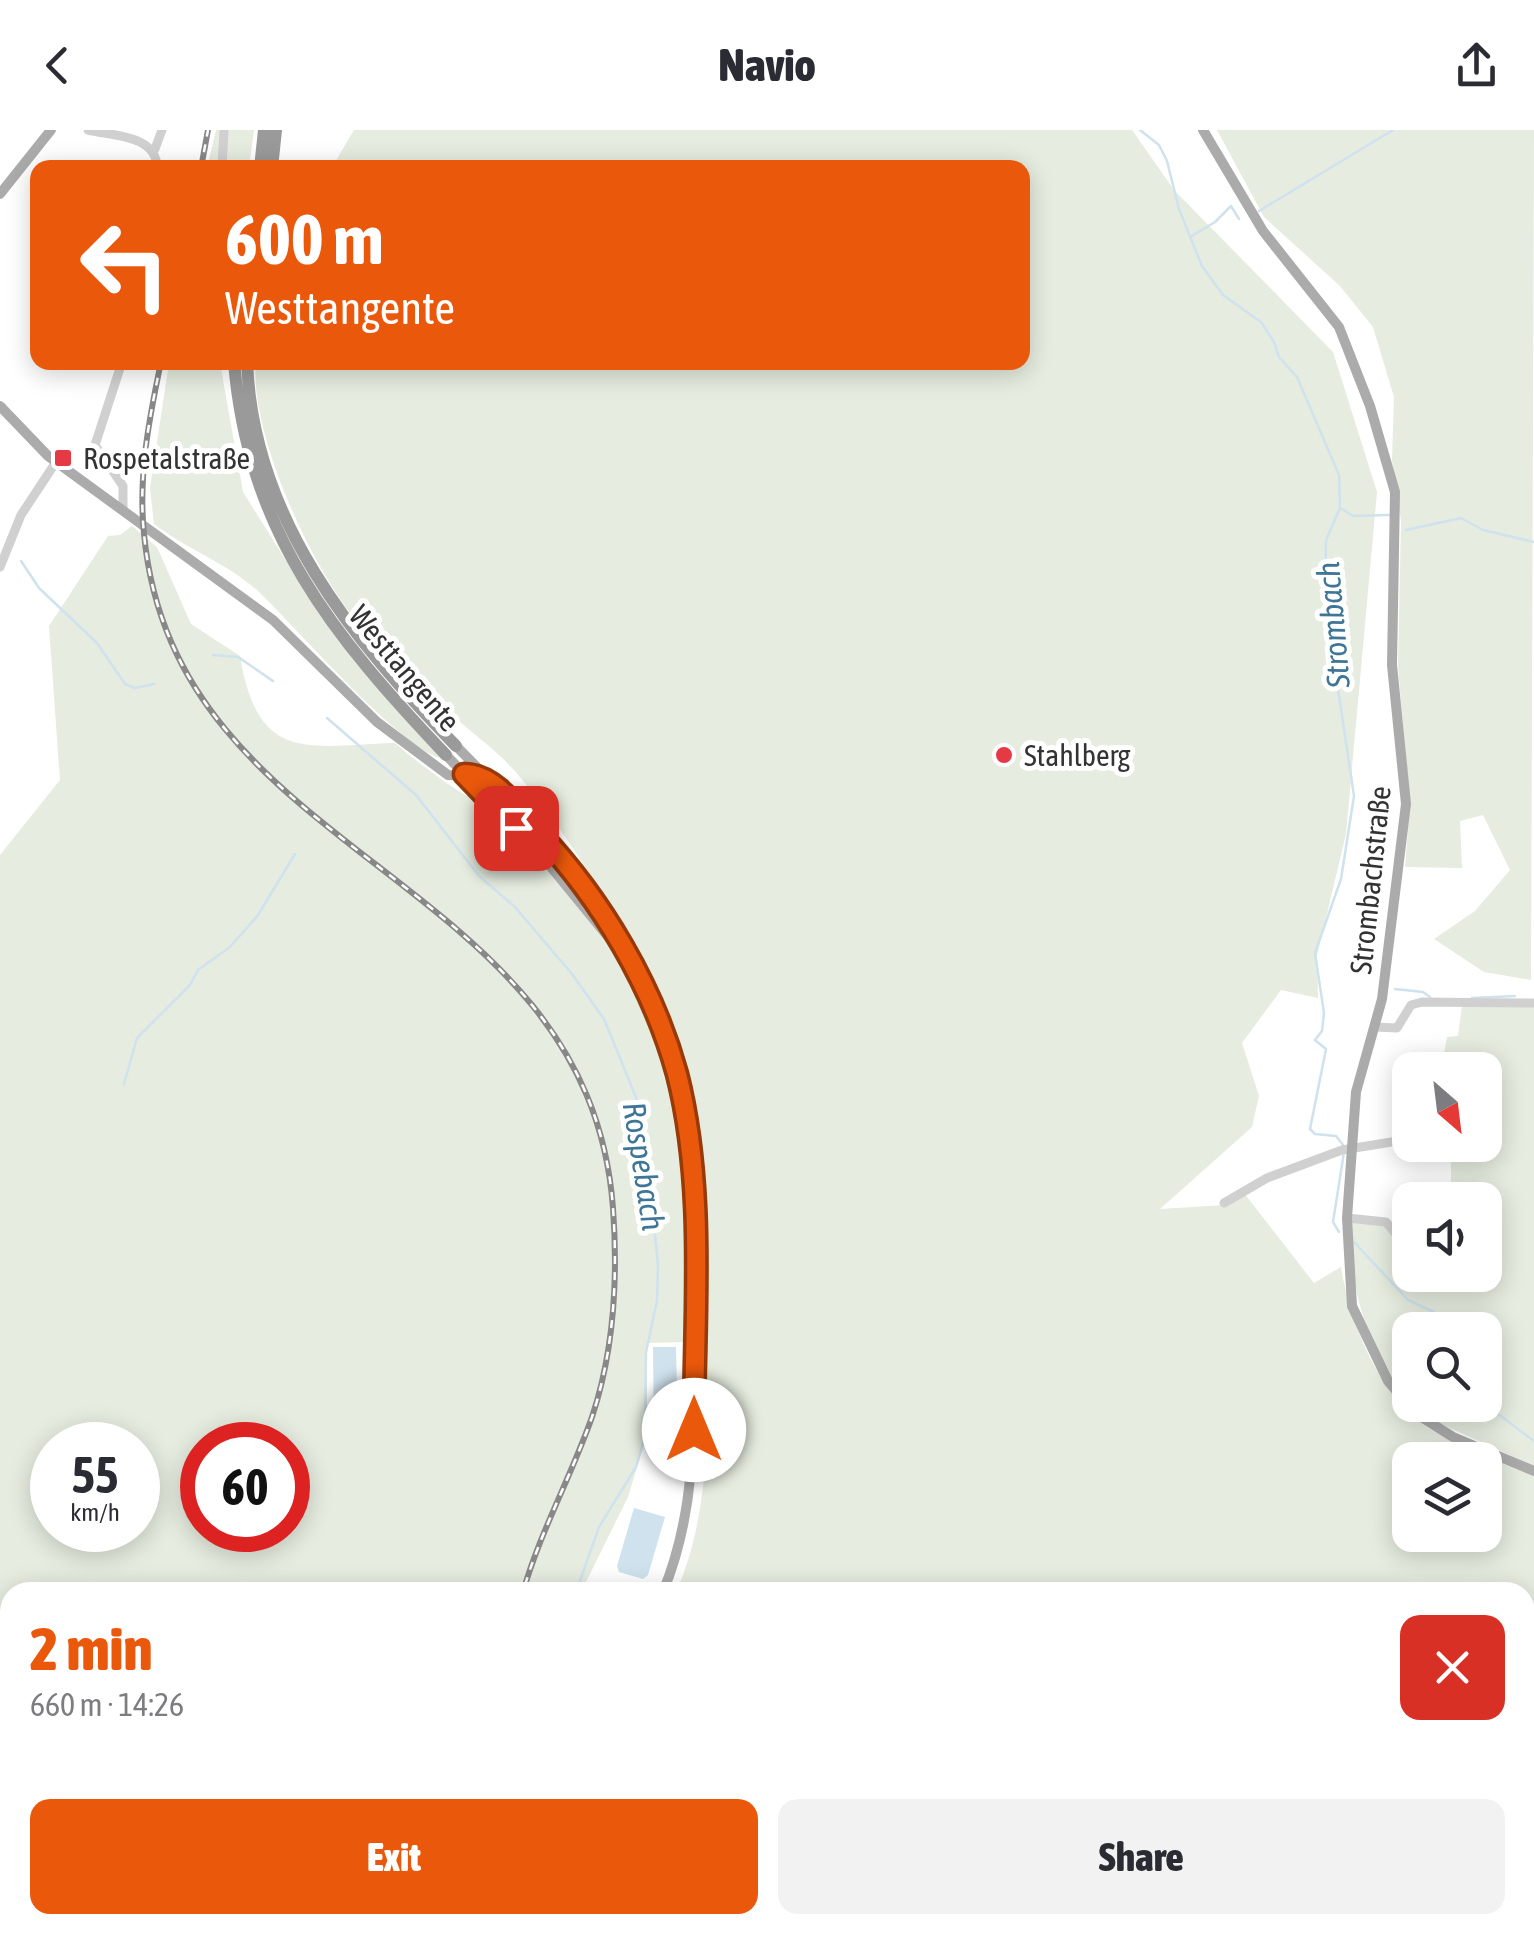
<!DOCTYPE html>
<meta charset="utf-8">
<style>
:root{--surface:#fff;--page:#f2f2f3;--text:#2b2b33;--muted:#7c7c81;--accent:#ea580c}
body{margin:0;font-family:"Asap Condensed",sans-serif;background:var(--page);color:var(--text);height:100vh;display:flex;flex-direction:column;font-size:38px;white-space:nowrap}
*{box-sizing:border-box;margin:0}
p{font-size:32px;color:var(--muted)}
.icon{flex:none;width:55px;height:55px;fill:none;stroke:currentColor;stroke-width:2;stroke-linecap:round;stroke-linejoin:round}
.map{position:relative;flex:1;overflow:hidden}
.panel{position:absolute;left:0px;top:1452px;width:1535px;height:352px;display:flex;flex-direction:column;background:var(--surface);border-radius:30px 30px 0 0;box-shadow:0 5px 25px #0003}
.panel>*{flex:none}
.hud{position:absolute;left:30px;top:30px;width:1000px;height:210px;border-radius:20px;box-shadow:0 5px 25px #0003;background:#ea580c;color:#fff;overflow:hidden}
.needle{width:65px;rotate:152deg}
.tools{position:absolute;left:1392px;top:922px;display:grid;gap:20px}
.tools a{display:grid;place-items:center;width:110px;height:110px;border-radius:20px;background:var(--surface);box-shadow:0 5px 25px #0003;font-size:50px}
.speed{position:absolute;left:30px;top:1292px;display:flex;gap:20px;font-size:50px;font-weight:700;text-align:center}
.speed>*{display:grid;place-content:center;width:130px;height:130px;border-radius:50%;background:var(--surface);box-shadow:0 5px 25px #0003;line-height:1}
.speed small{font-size:25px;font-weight:400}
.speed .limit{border:15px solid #d22;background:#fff;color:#111}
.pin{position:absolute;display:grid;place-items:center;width:85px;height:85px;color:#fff;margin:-42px;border-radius:20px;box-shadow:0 5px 15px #0006}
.me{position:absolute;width:110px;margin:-55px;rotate:0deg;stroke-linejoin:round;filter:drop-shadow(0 0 8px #0008)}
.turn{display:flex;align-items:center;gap:35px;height:210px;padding:0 30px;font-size:45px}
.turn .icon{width:130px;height:130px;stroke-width:2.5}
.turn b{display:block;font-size:70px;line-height:85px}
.round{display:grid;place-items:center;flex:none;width:105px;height:105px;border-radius:20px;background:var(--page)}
.head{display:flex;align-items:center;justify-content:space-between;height:170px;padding:0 30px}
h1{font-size:60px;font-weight:800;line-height:75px;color:var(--accent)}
.action{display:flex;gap:20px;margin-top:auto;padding:20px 30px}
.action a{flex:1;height:115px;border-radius:20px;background:var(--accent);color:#fff;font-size:40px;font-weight:800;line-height:115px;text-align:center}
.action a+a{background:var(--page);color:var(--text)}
header{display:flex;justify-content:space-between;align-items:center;height:130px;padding:0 30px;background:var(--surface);font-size:45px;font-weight:800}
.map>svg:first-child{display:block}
</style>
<header><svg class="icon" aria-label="back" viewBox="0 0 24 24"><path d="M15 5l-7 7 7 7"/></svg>Navio<svg class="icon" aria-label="share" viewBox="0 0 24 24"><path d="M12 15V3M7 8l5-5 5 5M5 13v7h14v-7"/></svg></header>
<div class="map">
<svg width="1534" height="1803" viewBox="0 0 1534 1803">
<rect width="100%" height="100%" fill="#fff"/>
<path fill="#e6ecdf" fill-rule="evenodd" d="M216 0H254L249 37 207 38Z
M354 0H1132L1174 60 1333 222 1377 362 1346 704 1317 826 1318 868 1281 860 1242 913 1259 966 1252 997 1160 1079 1225 1075 1244 1063 1314 1153 1341 1137C1350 1192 1378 1265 1427 1297 1460 1318 1499 1330 1534 1345V1803H756L751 1799 679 1803 678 1795H1525V1462H676C714 1377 708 1272 706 1180 701 1037 703 945 632 815 603 761 554 686 514 640 496 620 472 603 452 585 418 556 384 522 355 489 311 436 249 302 256 232H1022V38L332 37ZM1410 1330H1485V1405H1410Z
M1217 0H1534L1531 850 1484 842 1434 809 1475 781 1510 740 1483 685 1460 691 1462 738 1405 737 1410 674 1398 537 1401 391 1392 330 1394 267 1373 197 1340 156 1264 87Z
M169 233H220L243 362 320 485 441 628C406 623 296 498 264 467 233 435 189 421 154 394L150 358Z
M132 396 157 417 191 494 240 526C258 634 306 616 395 613 416 631 438 648 462 663 473 670 485 672 495 682 581 760 658 866 679 983 692 1058 687 1136 687 1212L647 1213V1304L628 1367 581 1462H10V1795H85L79 1796 78 1803H0V725L60 650 49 496 108 406 120 405ZM52 1315H138V1400H52ZM202 1315H288V1400H202Z
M1534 875V1336L1428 1288 1412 1275H1485V1200H1410V1273C1400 1265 1395 1252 1388 1240 1358 1187 1350 1150 1352 1089L1385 1093 1410 1127V1145H1423L1430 1154 1426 1145H1485V1070H1451V1015H1485V940H1441L1447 907 1458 906 1462 876Z
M461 1795H650L651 1803H464Z"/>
<path fill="#cfe2ee" d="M653 1217H676L678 1300H654Z
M634 1378 665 1387 648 1445 643 1449 619 1442 617 1436Z"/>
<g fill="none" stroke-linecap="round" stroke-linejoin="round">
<path stroke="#cfe2ee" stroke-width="2.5" d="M1140 0 1159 15 1167 31 1179 79 1202 136 1223 165 1261 192 1274 212 1279 227 1297 247 1339 345 1340 378 1326 410 1325 472 1354 666 1341 749 1315 823 1324 883 1322 901 1315 910 1326 919 1310 999 1315 1004 1336 1006 1343 1015
M1259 81 1393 0
M1190 107 1215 92 1231 76 1239 89
M1342 379 1353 386 1389 385
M1406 400 1461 388 1483 400 1534 412
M21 431 39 458 97 513 125 554 135 558 154 554
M213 525 238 527 273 551
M327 588 416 665 479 746 515 777 572 844 604 889 642 982 658 1134 657 1171 646 1222 645 1307 636 1337 599 1397 576 1462
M1395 859 1423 862 1430 867
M1472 868 1515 866
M124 954 137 908 190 855 198 840 230 817 258 785 295 724
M1339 1102 1333 1092 1344 1022
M1354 1112 1408 1170 1434 1182 1443 1200
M1485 1274 1534 1311
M637 1803 638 1795
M881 1803 947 1795"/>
<path stroke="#d0d0d0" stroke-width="9" d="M88 0C114 6 157 5 157 38
M155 19 162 0
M222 38 224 0
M122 232 95 315 123 356V380
M0 437 21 385 56 332
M1375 897 1397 898 1411 875 1422 872 1534 873
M1224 1073 1267 1048 1342 1020 1404 1010
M1347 1088 1386 1092 1397 1105
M160 1795 163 1803
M256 1795 260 1800 335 1803"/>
<path stroke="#ababab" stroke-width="10" d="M1203 0 1263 101 1339 197 1370 276 1395 362 1392 535 1406 674 1382 869 1356 962 1347 1088 1352 1176 1388 1251 1415 1283 1453 1307 1534 1341
M0 64 51 0
M0 276 48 326 273 490 377 592 448 645 483 647
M456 616C550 710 643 813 677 945 698 1030 693 1122 693 1209 694 1297 697 1379 663 1462
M446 625 538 721 615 815
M661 1803V1795"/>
<path stroke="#9a9a9a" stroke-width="12" d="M260 38 264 0
M272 38 276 0
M234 232C248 402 333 506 446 625
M247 232C253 389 352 509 456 616"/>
<defs>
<path id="rail" d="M201 38 208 0
M161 232C149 289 138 346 144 404 175 734 588 741 613 1078 618 1147 614 1221 592 1287 571 1347 540 1402 523 1462
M545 1795V1803"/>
</defs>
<use href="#rail" stroke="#888" stroke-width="6"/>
<use href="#rail" stroke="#fff" stroke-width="2.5" stroke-dasharray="8" stroke-linecap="butt"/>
</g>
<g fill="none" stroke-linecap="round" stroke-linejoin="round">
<defs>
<path id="route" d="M516 698 464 644C496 644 519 681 539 703 601 769 653 856 677 944 706 1057 694 1185 694 1300"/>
</defs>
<use href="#route" stroke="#983908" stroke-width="25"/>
<use href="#route" stroke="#ea580c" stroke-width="18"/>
</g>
<g fill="#e63946" stroke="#fff" stroke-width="4">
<rect x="53" y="318" width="20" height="20" rx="5"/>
<circle cx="1004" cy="625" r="10"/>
</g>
<g text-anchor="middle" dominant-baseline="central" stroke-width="10" stroke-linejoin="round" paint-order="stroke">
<g font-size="30" fill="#333" stroke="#fff" text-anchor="start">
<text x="83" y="328">Rospetalstraße</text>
<text x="1024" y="625">Stahlberg</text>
</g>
<g font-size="30" fill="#333" stroke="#fff">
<text transform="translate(405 538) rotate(50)">Westtangente</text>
<text transform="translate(1370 750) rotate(-84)">Strombachstraße</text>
</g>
<g font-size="32" font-style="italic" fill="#3f7597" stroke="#fff">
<text transform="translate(1333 495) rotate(-95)">Strombach</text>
<text transform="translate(644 1036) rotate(81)">Rospebach</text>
</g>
</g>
</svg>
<div class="tools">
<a><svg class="needle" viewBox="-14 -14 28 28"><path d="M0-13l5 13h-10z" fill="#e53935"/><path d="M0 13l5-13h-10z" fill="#7c7c81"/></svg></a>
<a><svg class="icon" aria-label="sound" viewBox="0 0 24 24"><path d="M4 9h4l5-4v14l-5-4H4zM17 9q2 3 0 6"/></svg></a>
<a><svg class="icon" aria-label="search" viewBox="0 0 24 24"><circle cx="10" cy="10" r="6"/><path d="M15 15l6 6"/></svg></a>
<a><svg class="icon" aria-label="layers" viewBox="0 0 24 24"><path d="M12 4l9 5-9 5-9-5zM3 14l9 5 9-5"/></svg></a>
</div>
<div class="speed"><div>55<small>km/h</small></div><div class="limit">60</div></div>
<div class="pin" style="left:516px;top:698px;background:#d93025"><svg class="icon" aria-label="arrive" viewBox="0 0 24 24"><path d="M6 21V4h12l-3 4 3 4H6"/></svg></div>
<svg class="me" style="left:694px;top:1300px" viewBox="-20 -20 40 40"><circle r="19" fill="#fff"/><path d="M0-13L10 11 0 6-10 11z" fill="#ea580c"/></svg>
<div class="hud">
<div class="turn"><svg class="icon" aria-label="left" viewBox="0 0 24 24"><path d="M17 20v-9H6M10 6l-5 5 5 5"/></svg><div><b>600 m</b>Westtangente</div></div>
</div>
<section class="panel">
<div class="head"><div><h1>2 min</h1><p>660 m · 14:26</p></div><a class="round" style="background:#d93025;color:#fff"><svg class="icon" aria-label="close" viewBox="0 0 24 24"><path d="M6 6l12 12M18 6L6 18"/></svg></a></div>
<div class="action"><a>Exit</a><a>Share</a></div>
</section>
</div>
